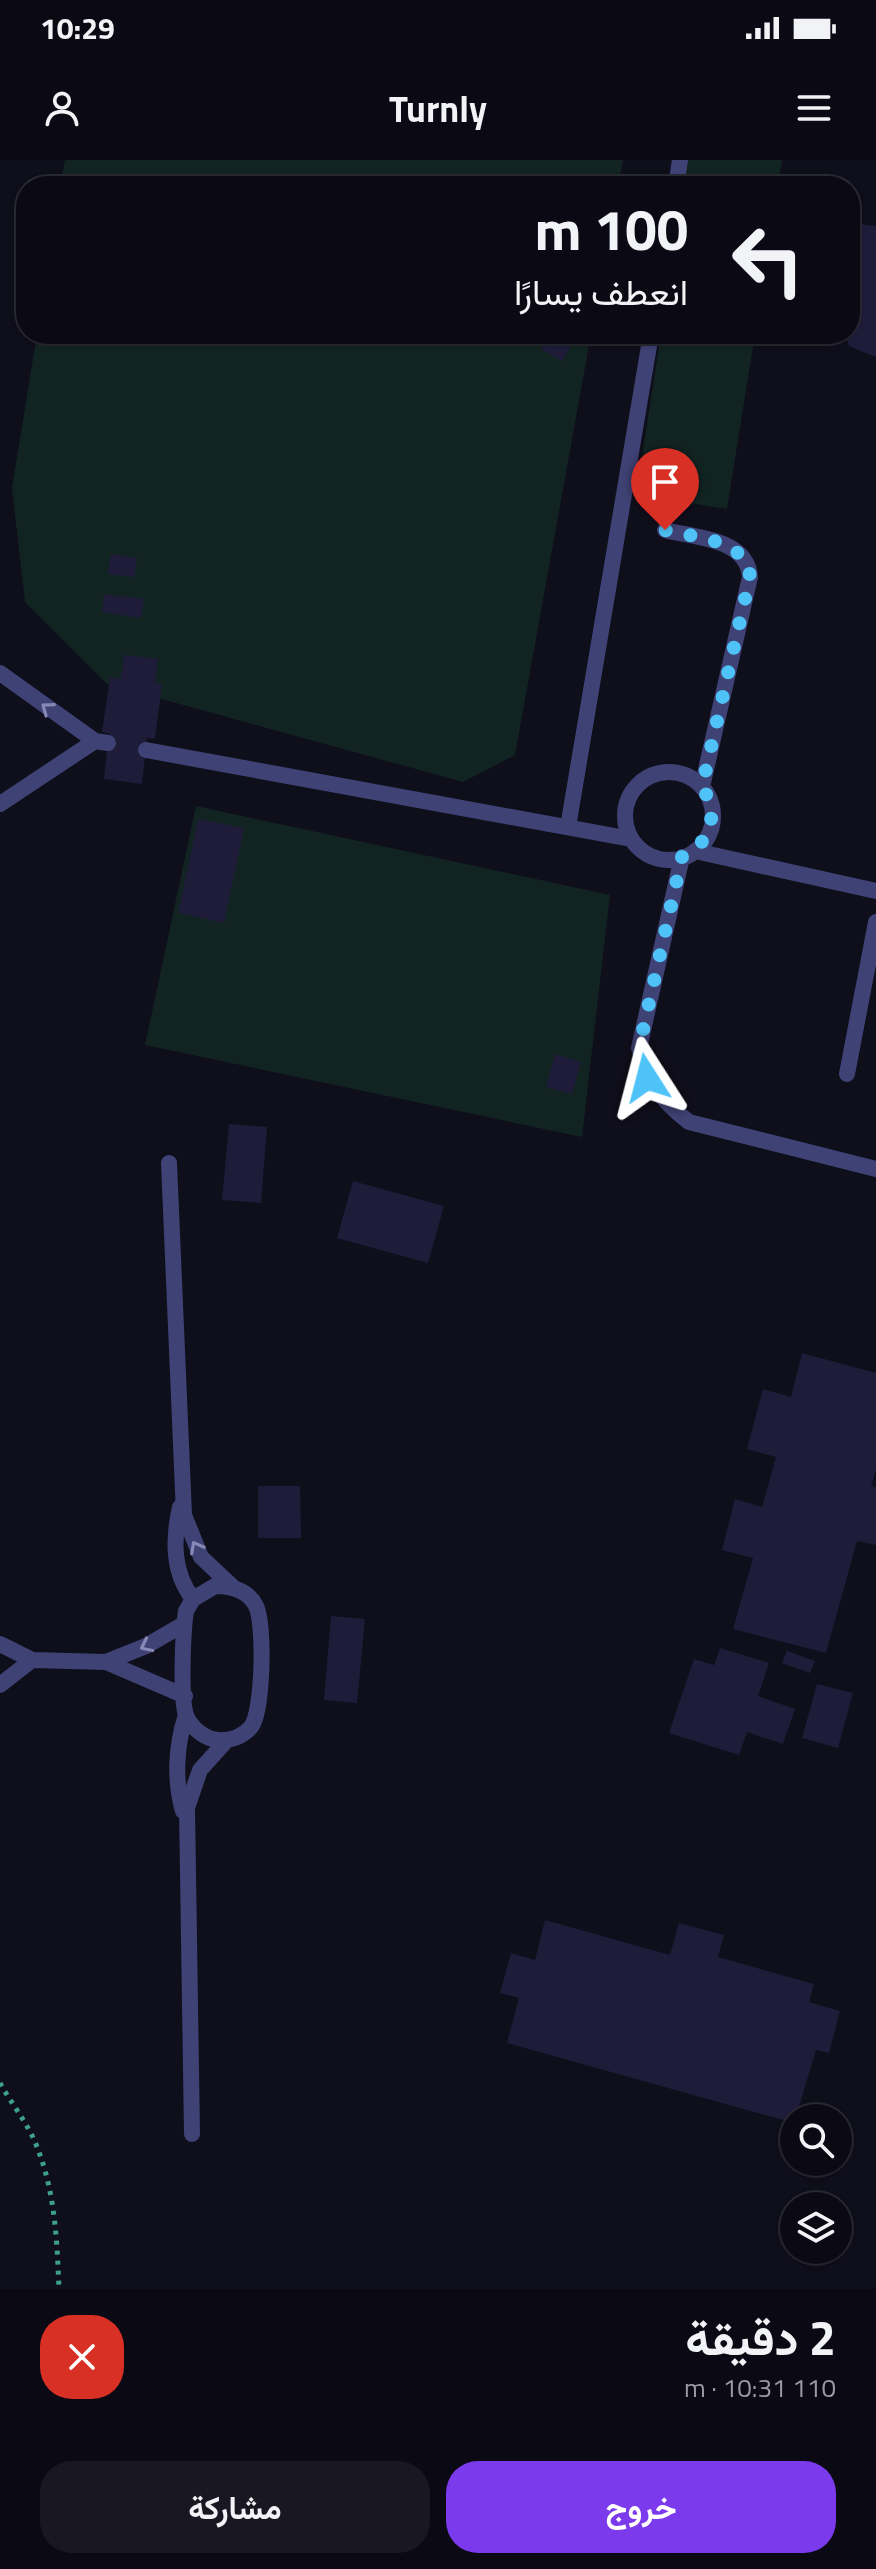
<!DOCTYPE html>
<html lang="ar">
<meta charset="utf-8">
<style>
:root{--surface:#0b0a14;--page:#191822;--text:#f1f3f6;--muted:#9a9aa0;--line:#2b2b34;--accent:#7c3aed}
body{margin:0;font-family:"Titillium Web",Vazirmatn,sans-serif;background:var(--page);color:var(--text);direction:rtl;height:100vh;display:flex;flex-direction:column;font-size:30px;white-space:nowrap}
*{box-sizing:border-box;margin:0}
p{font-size:26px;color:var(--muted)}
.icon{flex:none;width:44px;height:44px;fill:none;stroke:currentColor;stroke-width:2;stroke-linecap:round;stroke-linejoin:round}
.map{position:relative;height:2129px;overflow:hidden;direction:ltr}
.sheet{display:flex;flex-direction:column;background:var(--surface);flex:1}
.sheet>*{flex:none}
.guide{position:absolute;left:16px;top:16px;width:844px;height:168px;border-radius:32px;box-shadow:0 2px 6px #0004,0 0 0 2px var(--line);direction:rtl;background:#0b0a14;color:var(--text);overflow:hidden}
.fabs{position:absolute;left:780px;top:1944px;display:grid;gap:16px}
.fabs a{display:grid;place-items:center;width:72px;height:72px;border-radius:50%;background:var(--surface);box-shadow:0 2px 6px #0004,0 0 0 2px var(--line);font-size:40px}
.pin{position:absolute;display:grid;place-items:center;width:68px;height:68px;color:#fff;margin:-82px -34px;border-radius:50% 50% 50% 0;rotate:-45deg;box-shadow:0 0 8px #0007}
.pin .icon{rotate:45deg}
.me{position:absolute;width:88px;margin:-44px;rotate:351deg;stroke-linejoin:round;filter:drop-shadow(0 0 6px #0008)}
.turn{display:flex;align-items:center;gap:28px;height:168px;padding:0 40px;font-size:36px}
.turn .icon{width:104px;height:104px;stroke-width:2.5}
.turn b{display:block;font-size:56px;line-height:68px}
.round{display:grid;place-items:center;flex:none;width:84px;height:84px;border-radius:32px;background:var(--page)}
.summary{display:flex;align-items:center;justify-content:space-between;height:136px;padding:0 40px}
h1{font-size:48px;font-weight:700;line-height:60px}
.button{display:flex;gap:16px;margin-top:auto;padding:16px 40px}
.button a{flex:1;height:92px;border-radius:32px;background:var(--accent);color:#fff;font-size:32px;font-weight:700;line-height:92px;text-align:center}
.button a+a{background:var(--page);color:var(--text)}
.status{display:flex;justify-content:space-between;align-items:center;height:56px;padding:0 40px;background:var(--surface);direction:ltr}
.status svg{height:22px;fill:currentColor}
header{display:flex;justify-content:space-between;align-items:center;height:104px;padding:0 40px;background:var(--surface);font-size:36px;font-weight:700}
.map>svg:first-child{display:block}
</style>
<div class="status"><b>10:29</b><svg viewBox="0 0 49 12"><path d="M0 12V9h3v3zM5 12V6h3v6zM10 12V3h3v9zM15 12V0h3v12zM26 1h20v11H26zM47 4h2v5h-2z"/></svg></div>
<header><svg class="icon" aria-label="menu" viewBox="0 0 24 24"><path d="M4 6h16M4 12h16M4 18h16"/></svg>Turnly<svg class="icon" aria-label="person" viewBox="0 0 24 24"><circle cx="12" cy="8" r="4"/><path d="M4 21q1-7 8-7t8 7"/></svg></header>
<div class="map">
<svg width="876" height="2129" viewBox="0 0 876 2129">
<rect width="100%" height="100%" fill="#0f0e1b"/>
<path fill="#122422" d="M65 0H623L618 26H60Z
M688 0H782L778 26H684Z
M37 174H591L515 595 463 622 107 524 25 442 12 328Z
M661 174H755L727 349 636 335Z
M196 646 610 735 582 977 145 885Z"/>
<path fill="#1f1c3a" d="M850 63 876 66V197L849 186 845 174H850Z
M550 174 577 176 562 201 541 189Z
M111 394 137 398 134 417 108 414Z
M104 434 144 439 141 458 102 452Z
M124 495 158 499 155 523 162 524 155 579 147 578 142 624 104 619 109 573 102 572 110 517 121 519Z
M198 659 244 668 224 763 178 753Z
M555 894 581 902 572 934 546 927Z
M229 964 267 967 261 1043 222 1040Z
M353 1021 444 1046 428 1103 337 1078Z
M802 1193 876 1213V1309L871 1326 876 1327V1385L857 1381 826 1493 733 1469 753 1398 722 1390 735 1339 762 1347 776 1297 747 1289 763 1229 791 1237Z
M258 1326H300L301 1378H258Z
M331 1456 365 1459 357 1543 324 1540Z
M720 1488 769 1503 758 1536 795 1549 783 1584 747 1572 739 1595 669 1573 694 1499 714 1505Z
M787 1491 815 1501 810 1513 782 1503Z
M817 1524 853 1533 838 1588 802 1578Z
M545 1760 670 1795 679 1763 724 1775 718 1797 814 1824 809 1842 840 1851 829 1893 816 1890 794 1963 507 1883 519 1838 500 1833 511 1793 535 1800Z"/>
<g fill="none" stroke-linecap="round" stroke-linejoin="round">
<path stroke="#3c9f8f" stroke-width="5" stroke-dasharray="4 6" stroke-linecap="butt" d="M0 1923C11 1943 26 1961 35 1982 55 2029 57 2079 59 2129"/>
<path stroke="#3f4274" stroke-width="16" d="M676 26 680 0
M665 370C695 378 747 378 750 417L702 627
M0 513 95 581 108 583
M146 590 631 679
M625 656a44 44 0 1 1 88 0a44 44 0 1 1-88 0Z
M0 644 95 581
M568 667 651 174
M695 691 876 731
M682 697 639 888C648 922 661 941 689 962L876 1009
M847 914 876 762
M169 1003 184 1355 201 1397 233 1427
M180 1347C173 1379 172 1412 193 1439
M215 1426C231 1426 248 1430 256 1446 265 1464 263 1552 251 1567 243 1576 231 1581 218 1580 205 1579 191 1568 186 1555 180 1537 183 1470 186 1451L193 1439Z
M0 1484 32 1500 106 1502 185 1536
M106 1502 146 1486 184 1464
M0 1525 32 1500
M183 1651C174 1620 176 1585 186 1555
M192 1974 187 1648 200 1610 227 1580"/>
</g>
<defs><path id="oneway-chevron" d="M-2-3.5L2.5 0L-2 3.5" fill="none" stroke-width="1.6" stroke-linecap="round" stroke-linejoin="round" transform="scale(2)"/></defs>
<g stroke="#8788b6">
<use href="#oneway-chevron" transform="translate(47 548) rotate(-144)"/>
<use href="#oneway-chevron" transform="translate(196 1387) rotate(-118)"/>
<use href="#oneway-chevron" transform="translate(146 1486) rotate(154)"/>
</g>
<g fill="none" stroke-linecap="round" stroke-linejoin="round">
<path stroke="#4fc3f7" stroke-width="14" stroke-dasharray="0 25.2" d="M647 918 639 888 682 697C711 683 720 655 702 627L750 417C747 379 695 378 665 370"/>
</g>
</svg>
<div class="fabs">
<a><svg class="icon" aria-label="search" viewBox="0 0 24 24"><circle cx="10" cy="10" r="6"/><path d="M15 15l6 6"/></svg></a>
<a><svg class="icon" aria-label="layers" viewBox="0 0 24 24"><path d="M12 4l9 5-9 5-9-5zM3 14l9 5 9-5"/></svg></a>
</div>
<div class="pin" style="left:665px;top:370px;background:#d93025"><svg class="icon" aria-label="arrive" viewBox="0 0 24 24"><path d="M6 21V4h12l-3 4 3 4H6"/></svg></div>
<svg class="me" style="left:647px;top:918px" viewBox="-20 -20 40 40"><path d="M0-17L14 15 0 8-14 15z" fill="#4fc3f7" stroke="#fff" stroke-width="4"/></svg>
<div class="guide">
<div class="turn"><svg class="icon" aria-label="left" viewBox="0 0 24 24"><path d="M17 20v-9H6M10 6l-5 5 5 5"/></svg><div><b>100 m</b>انعطف يسارًا</div></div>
</div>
</div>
<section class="sheet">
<div class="summary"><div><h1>2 دقيقة</h1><p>110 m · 10:31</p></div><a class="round" style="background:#d93025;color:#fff"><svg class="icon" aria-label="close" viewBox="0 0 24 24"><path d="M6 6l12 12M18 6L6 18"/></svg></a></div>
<div class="button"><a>خروج</a><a>مشاركة</a></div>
</section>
